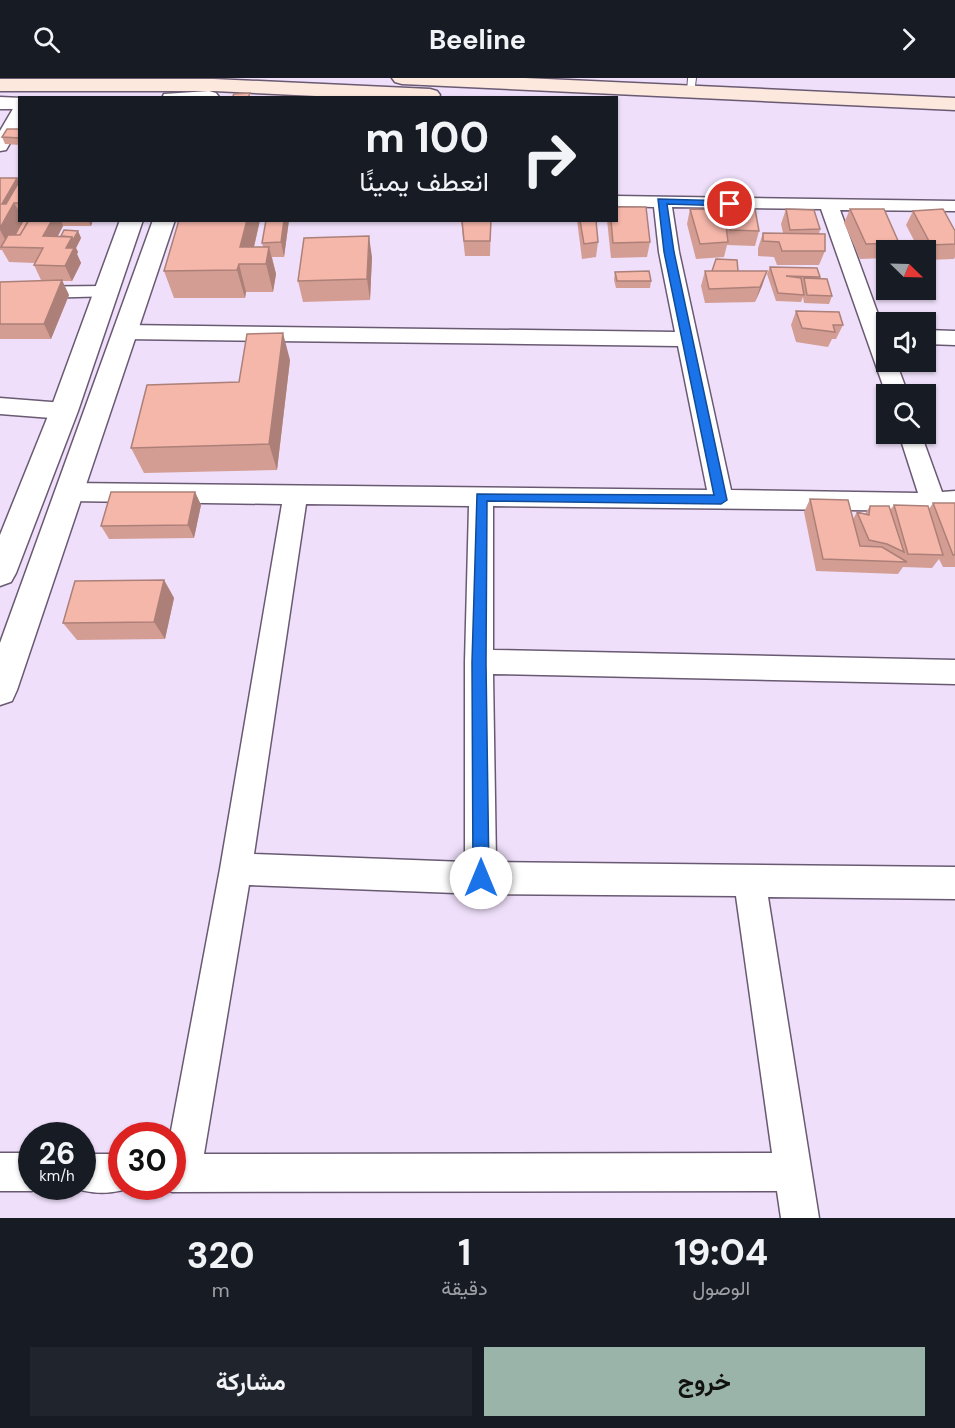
<!DOCTYPE html>
<html lang="ar">
<meta charset="utf-8">
<style>
:root{--surface:#171b24;--page:#20242c;--text:#f1f3f6;--muted:#9ea1a6;--accent:#9ab4aa}
body{margin:0;font-family:"DM Sans",Vazirmatn,sans-serif;background:var(--page);color:var(--text);direction:rtl;height:100vh;display:flex;flex-direction:column;font-size:22px;white-space:nowrap}
*{box-sizing:border-box;margin:0}
p{font-size:20px;color:var(--muted)}
.icon{flex:none;width:33px;height:33px;fill:none;stroke:currentColor;stroke-width:2;stroke-linecap:round;stroke-linejoin:round}
.map{position:relative;height:1140px;overflow:hidden;direction:ltr}
.side{display:flex;flex-direction:column;background:var(--surface);flex:1}
.side>*{flex:none}
.banner{position:absolute;left:18px;top:18px;width:600px;height:126px;border-radius:0px;box-shadow:0 2px 4px #0004;direction:rtl;background:#171b24;color:var(--text);overflow:hidden}
.needle{width:39px;rotate:113deg}
.controls{position:absolute;left:876px;top:162px;display:grid;gap:12px}
.controls a{display:grid;place-items:center;width:60px;height:60px;border-radius:0px;background:var(--surface);box-shadow:0 2px 4px #0004;font-size:30px}
.speed{position:absolute;left:18px;top:1044px;display:flex;gap:12px;font-size:30px;font-weight:700;text-align:center}
.speed>*{display:grid;place-content:center;width:78px;height:78px;border-radius:50%;background:var(--surface);box-shadow:0 2px 4px #0004;line-height:1}
.speed small{font-size:15px;font-weight:400}
.speed .limit{border:9px solid #d22;background:#fff;color:#111}
.pin{position:absolute;display:grid;place-items:center;width:51px;height:51px;color:#fff;margin:-26px;border:3px solid #fff;border-radius:50%;box-shadow:0 2px 6px #0007}
.me{position:absolute;width:66px;margin:-33px;rotate:0deg;stroke-linejoin:round;filter:drop-shadow(0 0 4px #0008)}
.turn{display:flex;align-items:center;gap:21px;height:126px;padding:0 30px;font-size:27px}
.turn .icon{width:78px;height:78px;stroke-width:2.5}
.turn b{display:block;font-size:42px;line-height:51px}
.eta{display:flex;justify-content:space-evenly;align-items:center;height:102px;text-align:center}
.eta b{font-size:36px;font-weight:700;line-height:42px}
.button{display:flex;gap:12px;margin-top:auto;padding:12px 30px}
.button a{flex:1;height:69px;border-radius:0px;background:var(--accent);color:#111;font-size:24px;font-weight:700;line-height:69px;text-align:center}
.button a+a{background:var(--page);color:var(--text)}
header{display:flex;justify-content:space-between;align-items:center;height:78px;padding:0 30px;background:var(--surface);font-size:27px;font-weight:700}
.map>svg:first-child{display:block}
</style>
<header><svg class="icon" aria-label="forward" viewBox="0 0 24 24"><path d="M9 5l7 7-7 7"/></svg>Beeline<svg class="icon" aria-label="search" viewBox="0 0 24 24"><circle cx="10" cy="10" r="6"/><path d="M15 15l6 6"/></svg></header>
<div class="map">
<svg width="955" height="1140" viewBox="0 0 955 1140">
<rect width="100%" height="100%" fill="#efdffa"/>
<g fill="none" stroke-linecap="round" stroke-linejoin="round">
<defs>
<path id="service" d="M688 0H696L694 16 687 14Z"/>
<path id="minor" d="M20 27V48L6 72 0 73V53L14 29Z
M616 118 955 123V133L840 132 886 258V284H896L908 316H886L821 131 672 129 679 174 731 412 918 415 899 356H921L942 414 955 413V431L933 433 493 428V572L955 582V606L493 596 496 784 955 789V821L768 819 819 1140H781L777 1113 172 1114 159 1108H172V1058H170L220 791 282 426 69 423 61 420 57 414 61 408 69 405 707 412 678 268 125 261 118 259 115 254 118 249 125 247 675 254 659 174 654 129 616 128ZM306 426 469 428 465 584V784L254 776ZM249 807 481 816 736 818 772 1075 204 1076Z
M108 208 115 210 118 214 115 218 0 221V209Z
M926 252 955 253V267L926 266Z
M0 320 64 325 72 327 75 333 72 339 64 341 0 336Z
M0 1075H32V1108H42L32 1113H0Z
M82 1076H122V1108H135C115 1117 89 1117 69 1108H82Z"/>
<path id="tertiary" d="M209 13 216 15 219 19 162 20 164 16Z
M0 19 22 20H20V31H0Z
M120 142H143L78 333 16 495 11 504 0 508V457L50 333Z
M153 142H175L17 612 12 623 0 627V565Z"/>
<path id="secondary" d="M392 0H525L955 20V32L402 6 395 4Z
M0 1H214L430 11 437 13 440 17 438 20H357L214 13H0Z"/>
</defs>
<use href="#service" stroke="#695a72" stroke-width="2"/>
<use href="#minor" stroke="#695a72" stroke-width="3"/>
<use href="#tertiary" stroke="#695a72" stroke-width="3"/>
<use href="#secondary" stroke="#695a72" stroke-width="3"/>
<use href="#service" fill="#fff" fill-rule="evenodd"/>
<use href="#minor" fill="#fff" fill-rule="evenodd"/>
<use href="#tertiary" fill="#fff" fill-rule="evenodd"/>
<use href="#secondary" fill="#fde8de" fill-rule="evenodd"/>
</g>
<path fill="#d49d93" d="M20 51V67L5 66 2 59Z
M0 100H17L19 103 20 102V142H93L91 148H63L58 158H61L78 153 81 160 76 170 78 174 77 176 81 185 72 203H62L69 217 51 261H0V204L53 202H41L34 187 35 185 9 184 2 172H0Z
M690 131 725 140 727 131 759 153 755 168 727 167 724 179 696 181 687 146Z
M786 131 820 151 819 156 825 173 819 187H777L774 179 758 178V170L763 155H783L781 146Z
M850 131 899 165 895 172H886V180L860 181 844 145Z
M913 133 955 153V179L954 181 926 182V172H919L906 147Z
M260 142 254 169H263L262 165 289 142 284 179H272L276 196 273 214H246L245 220H174L164 193Z
M461 142H491L490 178H465Z
M577 142H596L598 164 596 179 582 181Z
M607 142H616L650 164 647 179 611 180Z
M372 179 370 222 303 224 298 203Z
M770 189 820 199 819 201 832 218 829 226 804 225 803 219 801 224 776 223 767 196Z
M705 193H767L762 208 755 224 705 225 701 208Z
M615 194 651 203 650 210H616L614 202Z
M796 233 843 247 836 261H832L828 269 796 264 791 247Z
M290 282 277 392 144 395 131 370 239 304Z
M195 414 201 427 194 460 109 461 101 448Z
M810 421 853 441 857 434 865 436 870 428 890 432 894 427 929 431 933 425H955V489H943L939 481 932 490 903 489 898 496 816 493 804 434Z
M164 502 174 520 165 561 77 562 63 545Z"/>
<path fill="#ac8078" d="M17 100 20 105 14 125 20 135V142H23L25 147 9 169 0 152 2 126Z
M52 142H61L63 148 50 173 43 158Z
M88 142H93L91 148Z
M247 142H260L250 186 240 169Z
M284 142H289L284 179 281 164Z
M78 153 81 160 76 170 78 174 77 176 81 185 72 203 65 188 66 170 72 159Z
M369 158 372 179 370 222 367 201Z
M269 169 276 196 273 214 266 186Z
M239 186 246 214 245 220 237 192Z
M767 193 762 208 755 224 760 209Z
M62 202 69 217 51 261 44 246Z
M283 255 290 282 277 392 269 366Z
M195 414 201 427 194 460 188 447Z
M164 502 174 520 165 561 154 544Z"/>
<path fill="#f6b7ab" stroke="#ac8078" stroke-width="1.5" d="M250 15 248 20H232L234 16Z
M7 51H20V60L2 59Z
M0 100H17L2 126H6L20 102V125H14L0 150Z
M616 129H646L650 164 613 165 611 142H616Z
M690 131 724 132 728 164 700 166Z
M727 131H755L759 153 730 152Z
M786 131 814 132 820 151 790 152Z
M850 131H884L899 165 866 166Z
M943 131 955 153V166L931 167 913 133Z
M29 142H52L43 158 72 159 66 170H74L65 188 34 187 43 170 1 169 8 157H20Z
M179 142H247L240 169H269L266 186H239L237 192 164 193Z
M266 142H284L281 164 262 165Z
M462 142H491L490 163H464Z
M580 142H596L598 164 584 166Z
M23 143H28L20 157H15Z
M64 152 78 153 73 162 72 159 61 158Z
M763 155 825 156V173H782L779 164 763 163Z
M369 158 367 201 298 203 304 160Z
M716 181 737 182 738 193H712Z
M770 189 817 190 820 199 786 198 801 200 804 217 778 215Z
M649 193 651 203H617L615 194Z
M705 193H767L760 209 709 211Z
M804 200 827 201 832 218 807 217Z
M62 202 44 246H0V204Z
M796 233 839 234 843 247H833L835 254 802 250Z
M283 255 269 366 131 370 147 307 239 304 247 256Z
M111 414H195L188 447 101 448Z
M810 421 848 422 860 468 882 469 907 484 823 481Z
M933 425H955V477H953Z
M894 427 928 428 943 477 908 476Z
M870 428H889L904 474 887 466 869 462 857 434 869 437Z
M164 502 154 544 63 545 75 503Z"/>
<path fill="#1a73e8" stroke="#114b97" stroke-width="1.5" d="M658 121 730 123 735 126 730 128 667 126 674 174 727 422 721 426 487 423 486 584 489 800 487 805 481 807 475 805 473 800 472 584 477 416 714 417 664 174Z"/>
</svg>
<div class="controls">
<a><svg class="needle" viewBox="-14 -14 28 28"><path d="M0-13l5 13h-10z" fill="#e53935"/><path d="M0 13l5-13h-10z" fill="#9ea1a6"/></svg></a>
<a><svg class="icon" aria-label="sound" viewBox="0 0 24 24"><path d="M4 9h4l5-4v14l-5-4H4zM17 9q2 3 0 6"/></svg></a>
<a><svg class="icon" aria-label="search" viewBox="0 0 24 24"><circle cx="10" cy="10" r="6"/><path d="M15 15l6 6"/></svg></a>
</div>
<div class="speed"><div>26<small>km/h</small></div><div class="limit">30</div></div>
<div class="pin" style="left:730px;top:126px;background:#d93025"><svg class="icon" aria-label="arrive" viewBox="0 0 24 24"><path d="M6 21V4h12l-3 4 3 4H6"/></svg></div>
<svg class="me" style="left:481px;top:800px" viewBox="-20 -20 40 40"><circle r="19" fill="#fff"/><path d="M0-13L10 11 0 6-10 11z" fill="#1a73e8"/></svg>
<div class="banner">
<div class="turn"><svg class="icon" aria-label="right" viewBox="0 0 24 24"><path d="M7 20v-9h11M14 6l5 5-5 5"/></svg><div><b>100 m</b>انعطف يمينًا</div></div>
</div>
</div>
<section class="side">
<div class="eta">
<div><b>19:04</b><p>الوصول</p></div>
<div><b>1</b><p>دقيقة</p></div>
<div><b>320</b><p>m</p></div>
</div>
<div class="button"><a>خروج</a><a>مشاركة</a></div>
</section>
